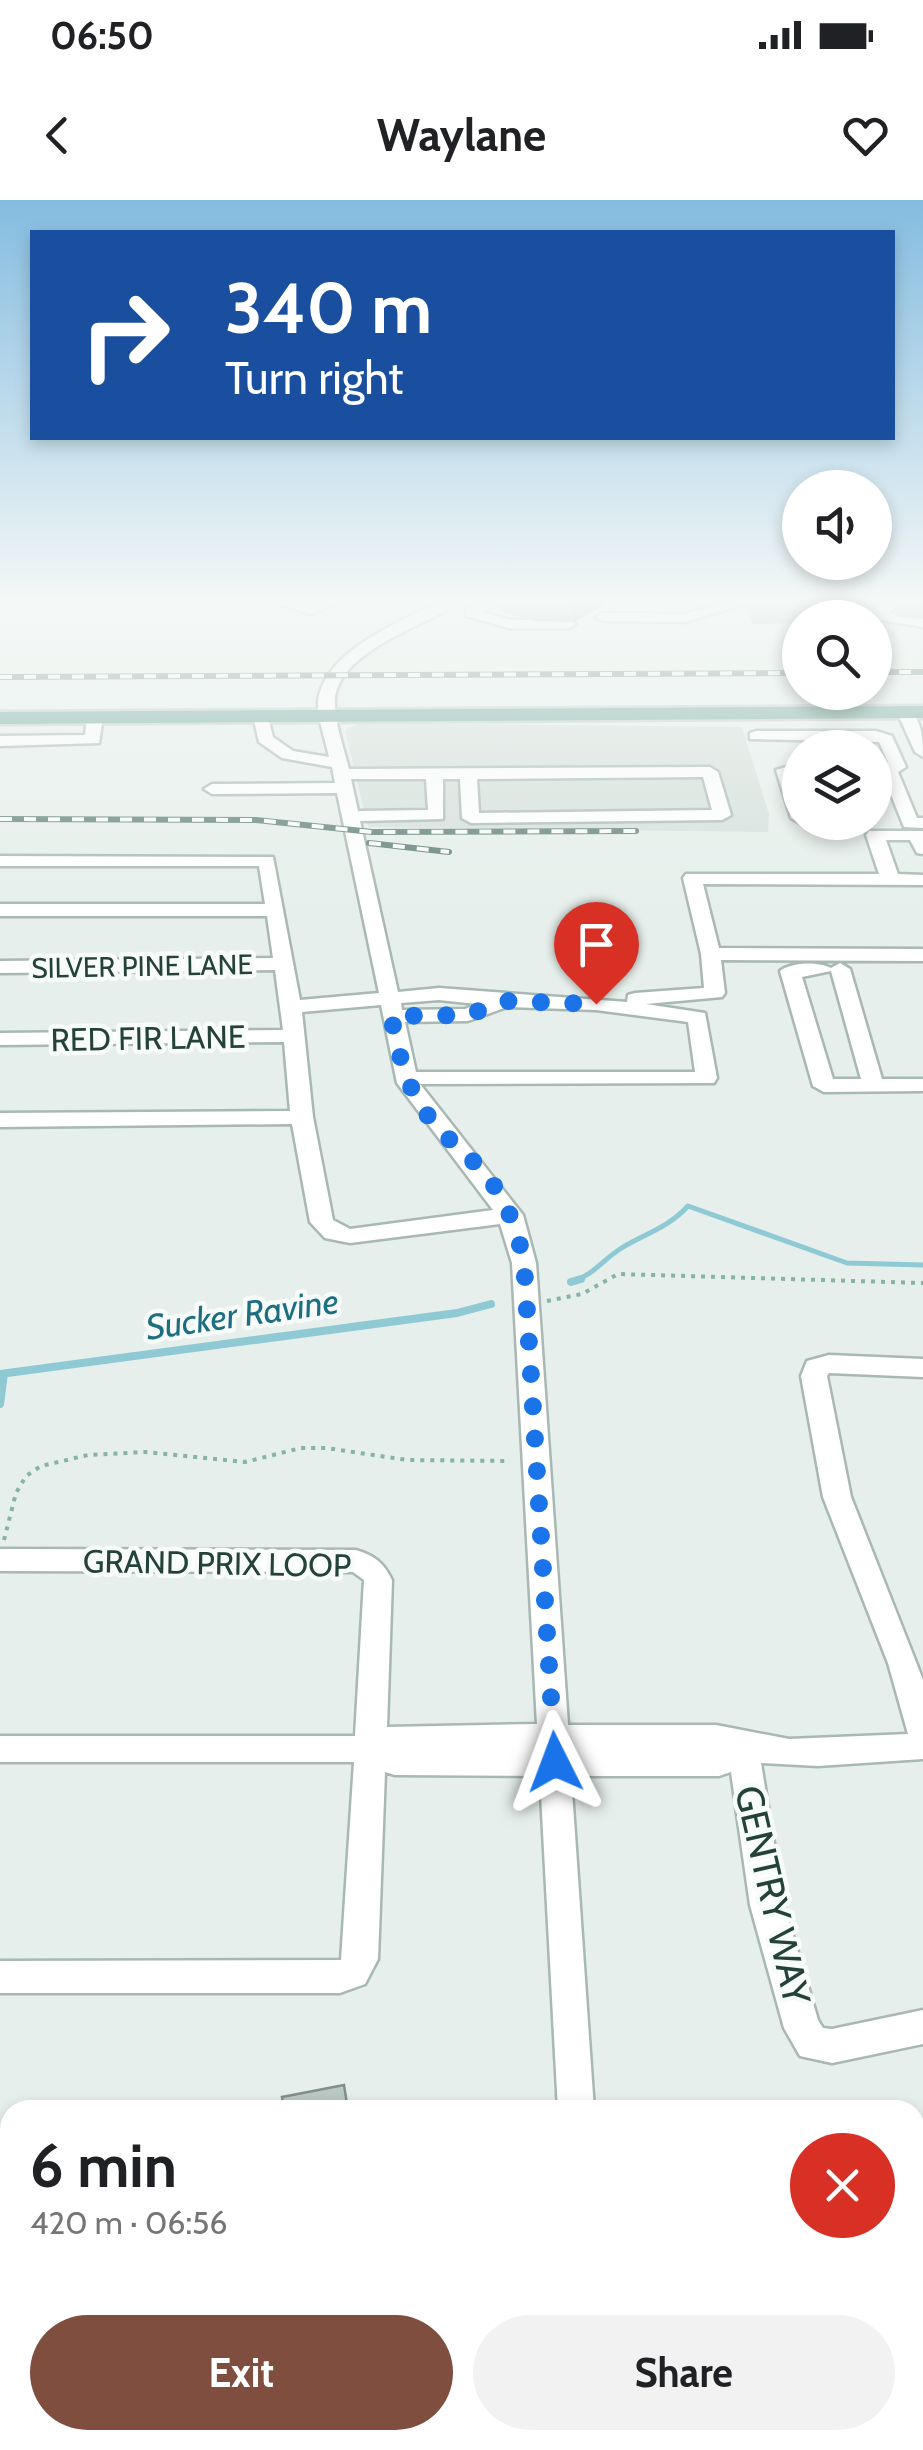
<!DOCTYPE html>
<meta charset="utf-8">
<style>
:root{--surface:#fff;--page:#f2f2f2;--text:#202124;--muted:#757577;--accent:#7f4e3f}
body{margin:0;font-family:Cabin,sans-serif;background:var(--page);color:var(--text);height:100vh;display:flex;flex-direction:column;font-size:38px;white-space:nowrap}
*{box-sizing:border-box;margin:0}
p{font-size:32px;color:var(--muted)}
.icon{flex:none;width:55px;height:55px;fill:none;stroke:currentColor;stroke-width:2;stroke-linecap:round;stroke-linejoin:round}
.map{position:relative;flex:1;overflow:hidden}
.side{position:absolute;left:0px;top:1900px;width:925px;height:350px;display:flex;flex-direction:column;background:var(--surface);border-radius:30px 30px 0 0;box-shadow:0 5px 15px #0003}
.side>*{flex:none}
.guide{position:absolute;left:30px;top:30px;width:865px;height:210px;border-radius:0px;box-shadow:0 5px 15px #0003;background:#1a4fa0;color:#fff;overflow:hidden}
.fabs{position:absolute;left:782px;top:270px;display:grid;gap:20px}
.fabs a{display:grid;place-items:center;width:110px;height:110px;border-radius:50%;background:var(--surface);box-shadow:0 5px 15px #0003;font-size:50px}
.pin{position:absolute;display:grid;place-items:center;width:85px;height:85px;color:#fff;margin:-102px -42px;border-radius:50% 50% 50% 0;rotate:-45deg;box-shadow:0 0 10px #0007}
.pin .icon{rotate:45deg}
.me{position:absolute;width:110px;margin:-55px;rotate:357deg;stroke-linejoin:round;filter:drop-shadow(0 0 8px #0008)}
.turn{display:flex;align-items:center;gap:35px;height:210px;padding:0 30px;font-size:45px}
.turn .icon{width:130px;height:130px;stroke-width:2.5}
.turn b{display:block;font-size:70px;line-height:85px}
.round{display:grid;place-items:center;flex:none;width:105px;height:105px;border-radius:52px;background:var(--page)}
.overview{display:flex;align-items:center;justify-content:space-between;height:170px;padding:0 30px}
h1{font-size:60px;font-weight:800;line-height:75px}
.cta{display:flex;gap:20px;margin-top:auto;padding:20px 30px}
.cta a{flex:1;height:115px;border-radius:60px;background:var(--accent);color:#fff;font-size:40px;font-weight:800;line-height:115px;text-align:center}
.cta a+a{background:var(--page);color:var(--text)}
.status{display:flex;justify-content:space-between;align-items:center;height:70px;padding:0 50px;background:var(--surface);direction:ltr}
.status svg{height:28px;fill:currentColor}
header{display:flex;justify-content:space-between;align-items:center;height:130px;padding:0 30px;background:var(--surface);font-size:45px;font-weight:800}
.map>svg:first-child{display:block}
</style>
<div class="status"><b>06:50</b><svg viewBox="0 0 49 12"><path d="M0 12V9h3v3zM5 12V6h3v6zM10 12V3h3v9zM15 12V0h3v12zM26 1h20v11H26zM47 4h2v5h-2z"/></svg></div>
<header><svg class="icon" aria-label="back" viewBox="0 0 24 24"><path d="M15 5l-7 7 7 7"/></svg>Waylane<svg class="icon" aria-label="heart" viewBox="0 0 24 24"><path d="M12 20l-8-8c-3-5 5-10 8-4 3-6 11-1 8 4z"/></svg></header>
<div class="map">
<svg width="923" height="2250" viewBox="0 0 923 2250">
<rect width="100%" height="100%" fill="#e6efeb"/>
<path fill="#d4dfda" d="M359 523 742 527 769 614 768 632 368 627 345 530Z"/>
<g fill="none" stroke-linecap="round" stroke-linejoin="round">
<path stroke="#8ec9d4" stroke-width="5" d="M574 1081C594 1074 603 1060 620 1049 644 1034 668 1028 688 1006L847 1063 923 1065"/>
<path stroke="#8ec9d4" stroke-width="8" d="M571 1082 581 1079
M0 1174 457 1113 491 1104
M0 1204 4 1174"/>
<defs>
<path id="minor" d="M264 400 310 405 322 400H343L311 414Z
M444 400H463C429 426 330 451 335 507 336 527 344 549 349 569L710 567 718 572 731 615 722 620 471 623 462 618 460 579H443V619L360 621 398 792 439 788 627 802 628 795 635 793 704 788 701 754 683 678 686 674H879L866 635 869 631H923V654L917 653 910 640H886L898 674 923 675V685L703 684 719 748 923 749V761L721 760 725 793 722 797 646 804 705 813 717 878 714 883 420 884 523 1015 536 1063 568 1525H716L789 1539 908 1534 888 1463 823 1297 801 1176 807 1161 829 1155 923 1159V1177L829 1173 827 1176 851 1297 923 1480V1559L818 1566 761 1563 784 1705 818 1820 823 1828 832 1829 923 1810V1844L832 1863 800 1856 784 1828 750 1705 731 1572 719 1576H571L594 1910H558L540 1576 395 1575 385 1572 378 1759 365 1784 340 1793H0V1761L341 1760 354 1562H0V1536H355L364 1380 353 1372 0 1371V1349L356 1350C375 1356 383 1362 392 1380L387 1527 537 1524 512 1063 500 1024 350 1043 325 1038 310 1022 292 924 0 927V913L290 911 284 842 0 845V833L283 830 275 770 0 773V761L273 758 267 716H0V704H265L259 666H0V656L273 657 300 800 379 793 337 593 212 594 204 589 212 584 335 583 332 567 282 558 259 542 253 516 267 513 273 537 293 551 329 557C326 541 317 518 318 502 324 450 404 420 444 400ZM703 577 712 610 479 613 477 579ZM351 579H426L428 610 358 611ZM439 800 477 804 465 809 402 810 401 803ZM381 805 397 883 493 1010 350 1029 333 1020 313 917 302 812ZM507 807 596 810 688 822 695 872H416L405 822 468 821Z
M484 400H502L483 412 510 420H569L576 424 569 428H509L466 416V410Z
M733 400H757L686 422 603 421 596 417 603 413 685 414Z
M814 400H839L873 410 887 400H904L888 413 923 419V427L875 419Z
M905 507C922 516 923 539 923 557L915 552 897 512Z
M95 512 103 517 99 543 0 546V536L85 535 87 517Z
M756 531H876L892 536 906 567 898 572 917 618H923V628L904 627 880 567 888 562 879 542 750 539V533Z
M800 563V573L794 574 800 592V623L791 618 776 570Z
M840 763 850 769 882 879H923V891L824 892 813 886 780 771C791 762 818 761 831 768ZM831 771 861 879H833L802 777Z
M923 2079V2119L915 2121V2081Z
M10 2090V2130L0 2132V2092Z
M10 2234V2240H83L79 2250H0Z
M331 2240H416L412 2250H327Z"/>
<path id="major" d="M923 506V518L0 524V512Z"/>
</defs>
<use href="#minor" stroke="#a8b8b2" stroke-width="5"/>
<use href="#major" stroke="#c2cac8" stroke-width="5"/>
<path stroke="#86b3a5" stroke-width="4" stroke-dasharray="4 6" stroke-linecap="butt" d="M547 1101 582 1094 618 1074 923 1083
M4 1340 16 1293 26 1276 41 1266 88 1255 145 1252 245 1262 301 1248H326L407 1260 510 1261"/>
<use href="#minor" fill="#fff" fill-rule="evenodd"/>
<use href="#major" fill="#6aa596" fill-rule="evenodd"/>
<defs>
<path id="rail" d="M875 472H923
M0 477 800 473
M0 619 256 620 372 632 636 631
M369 643 449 652"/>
</defs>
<use href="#rail" stroke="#5f7d75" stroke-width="6"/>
<use href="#rail" stroke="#f7fbf9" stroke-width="4" stroke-dasharray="12" stroke-linecap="butt"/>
</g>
<path fill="#a1aea9" d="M499 400H612L574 422 535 421 499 411Z
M748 400H813L811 418H800V423L753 424 747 408Z
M832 400H873L861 408Z
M898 400H923V419L896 417Z"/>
<path fill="#838d89" d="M575 400H612L574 422Z
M862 400H873L861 408Z"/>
<path fill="#bbcac4" stroke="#838d89" stroke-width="2.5" d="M344 1885 348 1910H284L282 1897Z"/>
<linearGradient id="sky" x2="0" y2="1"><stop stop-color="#84bce0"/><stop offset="0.56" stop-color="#f4f8f6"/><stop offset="1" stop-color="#f4f8f6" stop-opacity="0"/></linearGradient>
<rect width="923" height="716" fill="url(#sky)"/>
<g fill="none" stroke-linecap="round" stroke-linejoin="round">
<path stroke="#1a73e8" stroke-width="18" stroke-dasharray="0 32.4" d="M555 1562 524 1063C517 1027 504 993 478 966 460 948 438 932 424 910 404 881 398 849 391 816L468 815 505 801 596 804"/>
</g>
<g text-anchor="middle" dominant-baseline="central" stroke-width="9" stroke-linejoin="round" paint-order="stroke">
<g font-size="28" fill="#24423a" stroke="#f7fbf9">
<text transform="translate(142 766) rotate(-1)">SILVER PINE LANE</text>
</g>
<g font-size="32" fill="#24423a" stroke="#f7fbf9">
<text transform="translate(148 838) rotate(-1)">RED FIR LANE</text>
<text transform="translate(217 1363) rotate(1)">GRAND PRIX LOOP</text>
</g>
<g font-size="35" font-style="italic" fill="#1c6f80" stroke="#f7fbf9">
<text transform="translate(242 1114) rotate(-8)">Sucker Ravine</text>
</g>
<g font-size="38" fill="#24423a" stroke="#f7fbf9">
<text transform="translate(773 1695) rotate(77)">GENTRY WAY</text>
</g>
</g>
</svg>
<div class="fabs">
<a><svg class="icon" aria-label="sound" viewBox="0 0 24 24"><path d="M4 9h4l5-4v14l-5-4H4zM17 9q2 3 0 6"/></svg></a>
<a><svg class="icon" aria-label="search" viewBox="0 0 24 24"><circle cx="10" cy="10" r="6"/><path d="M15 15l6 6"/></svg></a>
<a><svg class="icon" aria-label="layers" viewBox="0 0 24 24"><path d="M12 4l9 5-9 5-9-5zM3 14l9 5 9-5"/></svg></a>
</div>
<div class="pin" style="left:596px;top:804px;background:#d93025"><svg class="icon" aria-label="arrive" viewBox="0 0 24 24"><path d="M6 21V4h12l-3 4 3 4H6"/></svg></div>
<svg class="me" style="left:555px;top:1562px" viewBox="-20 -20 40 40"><path d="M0-17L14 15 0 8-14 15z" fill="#1a73e8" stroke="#fff" stroke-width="4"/></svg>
<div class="guide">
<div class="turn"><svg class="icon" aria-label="right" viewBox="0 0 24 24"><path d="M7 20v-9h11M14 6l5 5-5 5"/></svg><div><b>340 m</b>Turn right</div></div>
</div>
<section class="side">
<div class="overview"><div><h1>6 min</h1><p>420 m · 06:56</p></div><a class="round" style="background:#d93025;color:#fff"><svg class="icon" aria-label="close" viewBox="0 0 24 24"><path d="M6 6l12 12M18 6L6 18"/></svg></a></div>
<div class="cta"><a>Exit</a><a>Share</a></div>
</section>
</div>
